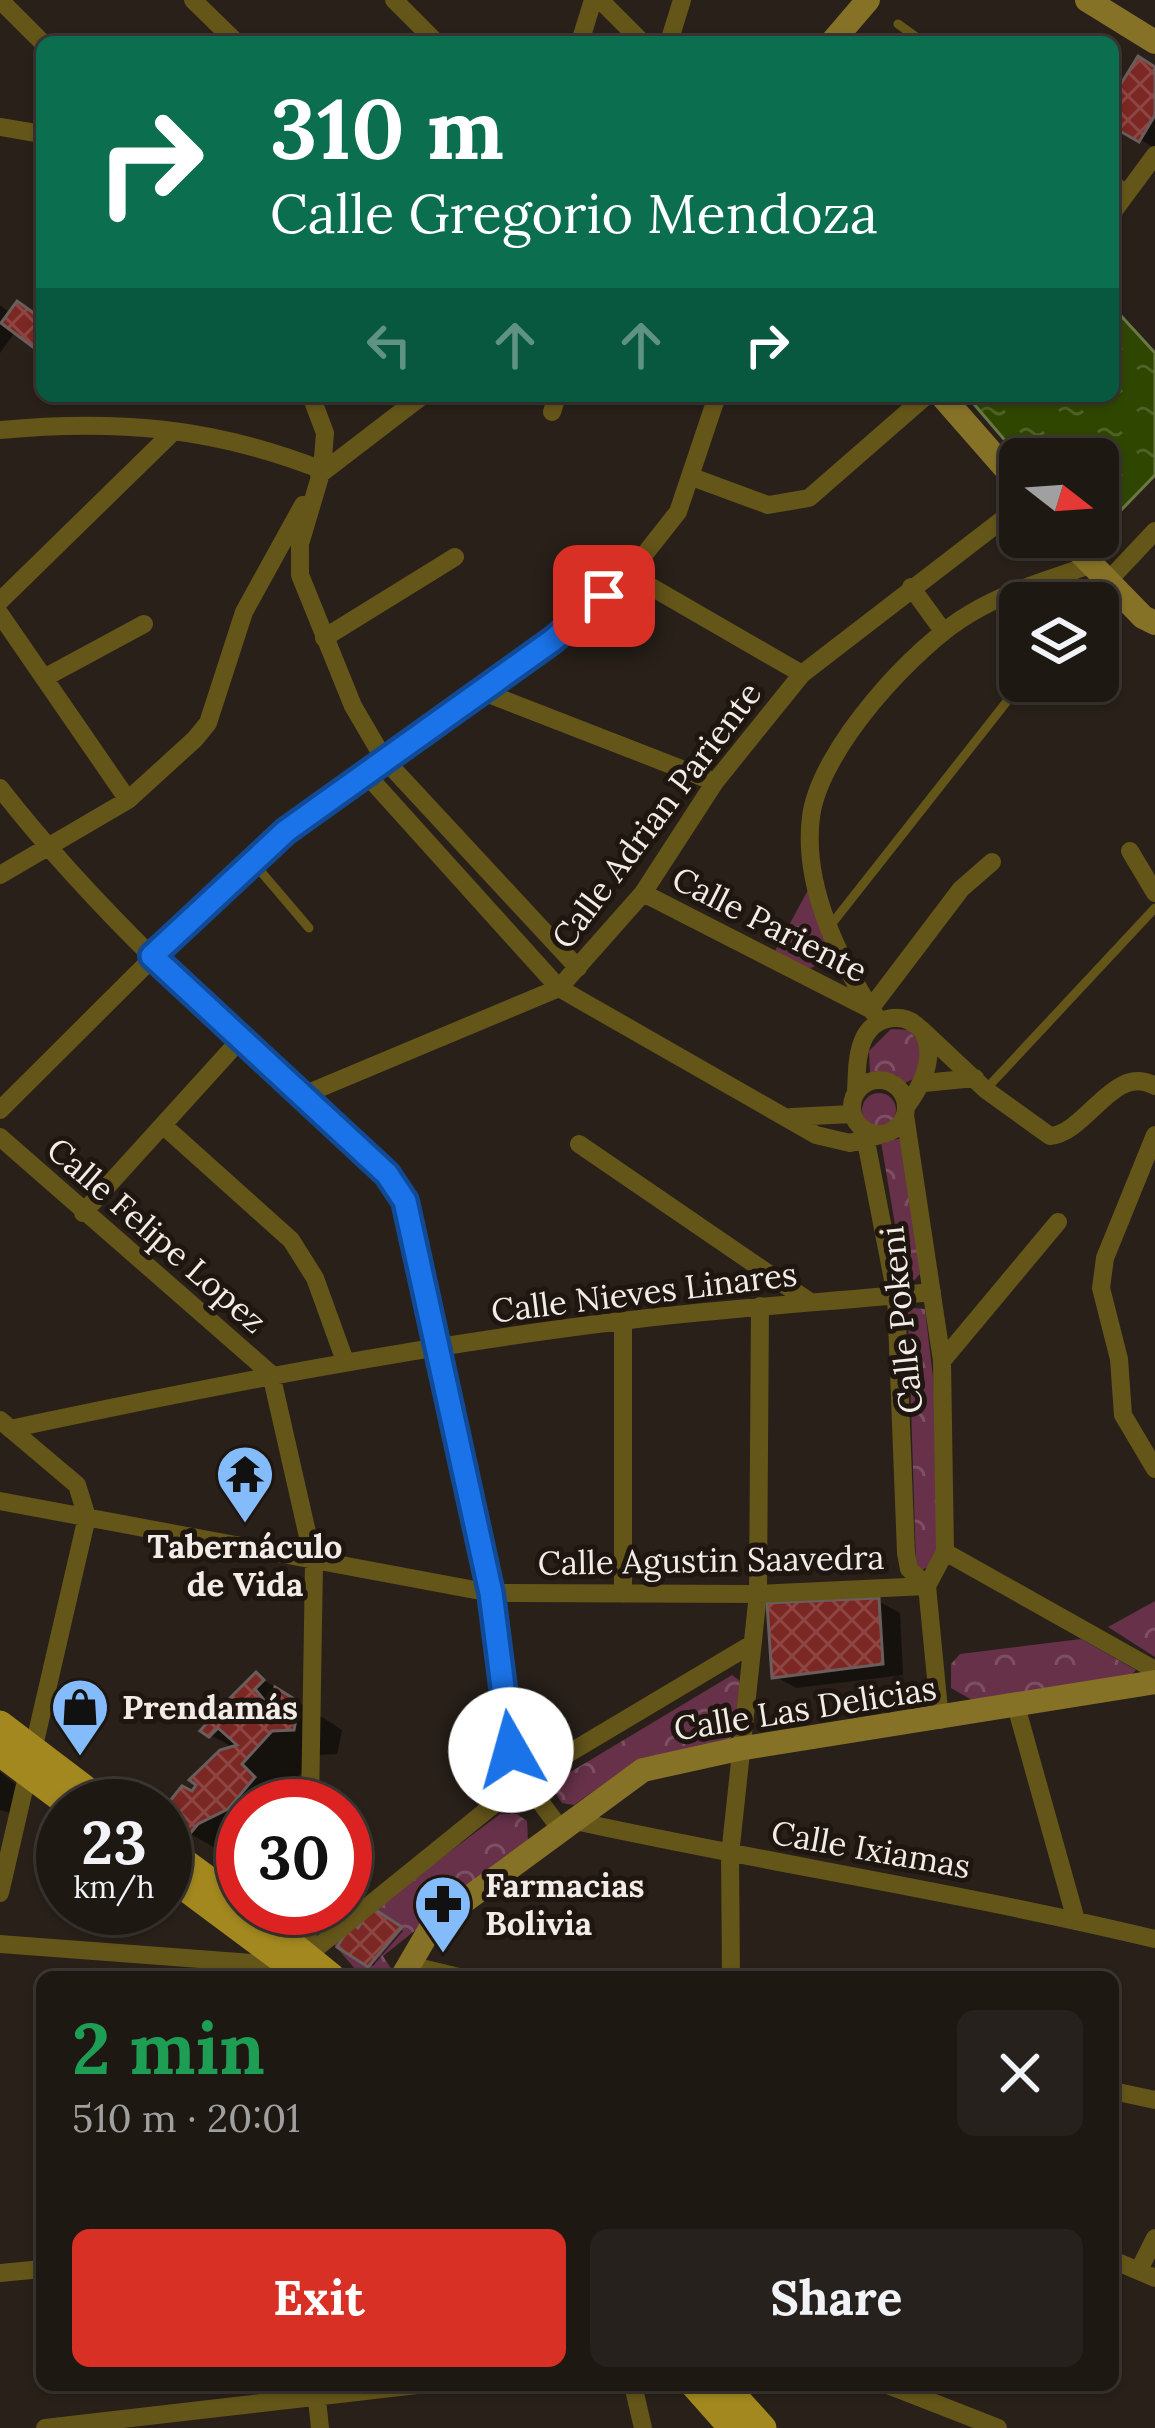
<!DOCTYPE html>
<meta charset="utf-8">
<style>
:root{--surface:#1e1813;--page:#26211c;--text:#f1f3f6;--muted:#a1a0a0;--line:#3c3733;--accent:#d93025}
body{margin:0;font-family:Lora,serif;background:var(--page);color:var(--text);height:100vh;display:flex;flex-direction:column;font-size:45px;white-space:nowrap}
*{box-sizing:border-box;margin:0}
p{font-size:39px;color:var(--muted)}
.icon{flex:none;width:66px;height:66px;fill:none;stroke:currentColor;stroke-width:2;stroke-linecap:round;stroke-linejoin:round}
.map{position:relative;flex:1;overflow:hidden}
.side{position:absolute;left:36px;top:1971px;width:1083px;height:420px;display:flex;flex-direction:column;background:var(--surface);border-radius:18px;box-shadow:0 3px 9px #0004,0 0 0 3px var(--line)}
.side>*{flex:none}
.guide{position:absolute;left:36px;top:36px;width:1083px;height:366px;border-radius:18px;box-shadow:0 3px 9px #0004,0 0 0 3px var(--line);background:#0b6e4f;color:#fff;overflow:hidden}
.needle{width:78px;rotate:107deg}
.buttons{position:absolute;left:999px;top:438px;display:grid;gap:24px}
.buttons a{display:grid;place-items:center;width:120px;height:120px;border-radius:18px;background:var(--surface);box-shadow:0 3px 9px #0004,0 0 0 3px var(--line);font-size:60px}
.speed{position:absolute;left:36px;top:1779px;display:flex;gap:24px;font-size:60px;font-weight:700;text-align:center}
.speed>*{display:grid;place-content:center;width:156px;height:156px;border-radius:50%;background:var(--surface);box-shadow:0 3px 9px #0004,0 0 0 3px var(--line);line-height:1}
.speed small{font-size:30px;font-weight:400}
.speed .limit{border:18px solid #d22;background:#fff;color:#111}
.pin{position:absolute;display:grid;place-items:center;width:102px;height:102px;color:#fff;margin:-51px;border-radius:24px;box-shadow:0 6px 18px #0006}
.me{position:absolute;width:132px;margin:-66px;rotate:353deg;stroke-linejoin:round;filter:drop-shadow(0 0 9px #0008)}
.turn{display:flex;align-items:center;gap:42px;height:252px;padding:0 36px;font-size:54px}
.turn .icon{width:156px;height:156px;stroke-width:2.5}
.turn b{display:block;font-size:84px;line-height:102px}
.lanes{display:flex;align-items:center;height:114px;padding:0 36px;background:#0003;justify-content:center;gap:60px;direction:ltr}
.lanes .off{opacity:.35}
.round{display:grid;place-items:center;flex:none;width:126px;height:126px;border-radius:18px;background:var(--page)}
.head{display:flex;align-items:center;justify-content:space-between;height:204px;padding:0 36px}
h1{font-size:72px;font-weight:700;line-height:90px;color:#1e9e55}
.primary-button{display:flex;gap:24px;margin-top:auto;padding:24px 36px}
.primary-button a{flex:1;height:138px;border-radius:18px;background:var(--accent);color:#fff;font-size:48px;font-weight:700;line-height:138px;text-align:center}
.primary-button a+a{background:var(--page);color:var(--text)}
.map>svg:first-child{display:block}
</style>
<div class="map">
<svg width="1155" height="2428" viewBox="0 0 1155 2428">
<defs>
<pattern id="park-crowns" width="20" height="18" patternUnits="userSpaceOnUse" patternTransform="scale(3)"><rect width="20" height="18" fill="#663149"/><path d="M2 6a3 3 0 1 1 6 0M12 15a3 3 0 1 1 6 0" fill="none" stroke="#7c4f63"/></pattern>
<pattern id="water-ripples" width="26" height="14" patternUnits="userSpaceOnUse" patternTransform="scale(3)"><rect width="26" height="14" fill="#2f4601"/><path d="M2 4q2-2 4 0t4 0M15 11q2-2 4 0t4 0" fill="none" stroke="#4e6126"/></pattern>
<pattern id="building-cross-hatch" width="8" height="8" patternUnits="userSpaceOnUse" patternTransform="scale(3)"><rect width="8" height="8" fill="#7b2723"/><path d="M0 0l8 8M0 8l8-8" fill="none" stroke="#8e4643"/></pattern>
</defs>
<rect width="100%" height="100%" fill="#282019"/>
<path fill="url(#park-crowns)" d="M808 890 827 948 825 962 808 969 775 951Z
M891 1029 909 1030 925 1050 913 1079 905 1083 896 1075 870 1073 869 1051Z
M862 1110a17 17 0 1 1 34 0a17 17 0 1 1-34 0Z
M903 1138 920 1274 912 1283 903 1272 881 1142Z
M913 1308 925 1309 937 1411 936 1564 921 1570 916 1564 908 1311Z
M1155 1601V1657L1108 1627Z
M1081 1639 1136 1670 1131 1675 972 1700 951 1688V1664L960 1654Z
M732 1675 740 1681 734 1735 726 1742 641 1758 574 1805 562 1803 552 1788 557 1780Z
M500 1814H517L527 1821 528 1841 383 1956 394 1973 390 1977H362L331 1941Z"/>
<path fill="url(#water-ripples)" stroke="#6a7846" stroke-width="3" d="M1113 307 1155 353V475L1098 534V459H1021L967 396H1113Z"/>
<path fill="#0007" d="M1155 69V148L1113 123V103Z
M0 305 11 314 27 310 42 321V349L16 331 0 353Z
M878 1601 900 1613 903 1675 796 1688 775 1676Z
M256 1675 342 1730 337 1754 317 1755 285 1791 295 1806H243V1848L234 1859 165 1819V1812L193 1795 234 1748 211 1735Z
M0 1772 19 1787 14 1814 0 1810Z
M372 1911 403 1931 373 1966 341 1946Z"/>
<path fill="url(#building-cross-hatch)" stroke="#6a5d5b" stroke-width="3" d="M1138 56 1155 67V115L1139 142 1113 127V97Z
M17 301 42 319 37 350 1 323Z
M879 1598 883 1664 772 1678 767 1603Z
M256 1672 264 1680 255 1689 264 1700 272 1705 275 1687 299 1702 294 1730 272 1731 242 1764 255 1777 228 1809 198 1824 188 1836 165 1823V1807L182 1786 192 1791 196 1785 189 1780 220 1750 237 1745 218 1728 209 1737 200 1731 221 1707 228 1712 235 1705 228 1700Z
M371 1907 402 1927 368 1967 337 1947 352 1923 358 1928Z"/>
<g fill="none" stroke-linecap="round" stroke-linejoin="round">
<path stroke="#645519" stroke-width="9" d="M898 24 923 42
M1113 179 1130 191
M1089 603 1107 582
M251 860 309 928
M830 926 1023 681
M987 1088 1155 908"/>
<path stroke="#645519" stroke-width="18" d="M0 0 42 42
M193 0 236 42
M394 0 436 42
M600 0 642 42
M580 42 593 0
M669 42 682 0
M0 127 42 134
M1113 212 1155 155
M311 396 325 433 322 470 300 544V575L353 706 384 759 578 968
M552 412 557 396
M0 430C115 419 213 427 322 470
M319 475 422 396
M692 477 768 505 809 498 926 396
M629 574 802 674
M1107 582 1155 531
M911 587 943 631
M0 601 173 432
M0 614 128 800
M324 638 455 557
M44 678 144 624
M481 691 715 782
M365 773 559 988 816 1135 850 1143 880 1135
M0 788C112 932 253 1051 387 1174L405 1201 491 1593 511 1750 524 1780 562 1831
M1130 851 1155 893
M0 875 128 800 195 739 208 723 244 612 303 505
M643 893 870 1009
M870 1009 961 889 992 862
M879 1021C841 964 802 888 811 817 819 750 915 645 971 613 1008 591 1050 579 1090 565
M921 1029 986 1090 1050 1136C1087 1133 1114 1062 1155 1086
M852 1107a27 27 0 1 1 54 0a27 27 0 1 1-54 0Z
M924 1083 975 1078
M856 1092C857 1074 856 1053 865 1036 889 995 966 1026 906 1107
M301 1096 559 988 643 893 715 782 802 674 1020 506
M0 1110 251 860 553 640 629 574 678 512 717 396
M905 1115 942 1361 945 1552 927 1586 940 1720
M791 1117 852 1114
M165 1127 291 1240 315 1278 345 1361
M864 1131 896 1295 906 1553 909 1569 927 1586
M1155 1135 1105 1258 1101 1288 1119 1359 1123 1415 1155 1469
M0 1137 271 1374 314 1563 310 1806
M579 1144 810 1302
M83 1213 239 1041
M623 1321V1594
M942 1361 1058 1222
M0 1420 77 1485 87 1517 0 1893
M10 1429C213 1386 416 1346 622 1321 725 1308 829 1302 932 1292
M0 1501 491 1593 758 1594 927 1586
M945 1552 1155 1670
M1016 1706 1076 1920
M575 1821C768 1863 963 1893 1155 1939
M0 1944 294 1966 524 1780 752 1644
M307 1952 309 1908
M413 1966 459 1977
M731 1977 730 1855 758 1594 760 1306
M1113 2091 1155 2100
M1113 2260 1155 2278
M1139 2270 1155 2238
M0 2273 42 2269
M633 2385 643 2428
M888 2385 998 2428
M316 2390 320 2428
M45 2428 417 2385"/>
<path stroke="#867227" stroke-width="24" d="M1087 0 1155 42
M832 42 868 0
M942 396 1020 485
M1065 537 1143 617 1155 623
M402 1977 433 1924 643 1770 738 1749 1155 1682"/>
<path stroke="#a2881e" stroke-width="27" d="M0 1724 108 1806
M0 1753 71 1806
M165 1848 243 1905
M165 1873 305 1977
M247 1908 332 1977
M694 2385 732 2428
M724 2385 763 2428"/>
</g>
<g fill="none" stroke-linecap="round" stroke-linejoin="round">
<defs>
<path id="route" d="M511 1750 491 1593 405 1201 387 1174 152 956 286 831 553 640 604 596"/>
</defs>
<use href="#route" stroke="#114b97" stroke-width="30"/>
<use href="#route" stroke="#1a73e8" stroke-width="21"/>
</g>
<defs>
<symbol id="temple-pin" viewBox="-11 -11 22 30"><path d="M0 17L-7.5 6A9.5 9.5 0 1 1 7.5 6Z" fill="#84bcfb" stroke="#1f1610"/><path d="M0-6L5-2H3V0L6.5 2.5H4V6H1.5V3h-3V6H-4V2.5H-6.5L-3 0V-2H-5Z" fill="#111"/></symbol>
<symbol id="shop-pin" viewBox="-11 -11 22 30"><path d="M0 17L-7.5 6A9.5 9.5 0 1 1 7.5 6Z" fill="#84bcfb" stroke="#1f1610"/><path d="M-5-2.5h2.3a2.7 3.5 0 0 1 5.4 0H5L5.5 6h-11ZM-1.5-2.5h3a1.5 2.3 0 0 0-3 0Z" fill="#111"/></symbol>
<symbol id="pharmacy-pin" viewBox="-11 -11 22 30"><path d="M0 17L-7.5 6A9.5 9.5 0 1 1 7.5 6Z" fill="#84bcfb" stroke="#1f1610"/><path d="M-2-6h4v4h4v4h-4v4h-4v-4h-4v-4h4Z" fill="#111"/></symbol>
</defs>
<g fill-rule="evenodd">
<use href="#temple-pin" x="212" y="1441" width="66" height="90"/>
<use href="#shop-pin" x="47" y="1674" width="66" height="90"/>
<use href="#pharmacy-pin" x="410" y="1871" width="66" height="90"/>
</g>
<g text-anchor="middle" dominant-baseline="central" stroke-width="10" stroke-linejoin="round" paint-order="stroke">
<g font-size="33" fill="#f2ece8" stroke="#1f1610">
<text transform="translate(656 815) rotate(-53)">Calle Adrian Pariente</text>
<text transform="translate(770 924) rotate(27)">Calle Pariente</text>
<text transform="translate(157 1235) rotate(41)">Calle Felipe Lopez</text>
<text transform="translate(644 1292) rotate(-7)">Calle Nieves Linares</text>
<text transform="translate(901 1320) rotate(-96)">Calle Pokeni</text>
<text transform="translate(711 1560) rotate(-1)">Calle Agustin Saavedra</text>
<text transform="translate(805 1708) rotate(-9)">Calle Las Delicias</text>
<text transform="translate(871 1849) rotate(10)">Calle Ixiamas</text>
</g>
<g font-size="33" font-weight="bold" fill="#f2ece8" stroke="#1f1610" text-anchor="start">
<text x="245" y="1546" text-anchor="middle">Tabernáculo<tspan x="245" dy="38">de Vida</tspan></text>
<text x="122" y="1707">Prendamás</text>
<text x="485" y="1885">Farmacias<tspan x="485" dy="38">Bolivia</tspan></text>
</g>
</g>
</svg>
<div class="buttons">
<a><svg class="needle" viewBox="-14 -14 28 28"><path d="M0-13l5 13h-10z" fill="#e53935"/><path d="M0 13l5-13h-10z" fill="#a1a0a0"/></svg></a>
<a><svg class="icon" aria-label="layers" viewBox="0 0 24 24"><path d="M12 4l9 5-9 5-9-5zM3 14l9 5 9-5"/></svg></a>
</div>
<div class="speed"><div>23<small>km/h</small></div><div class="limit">30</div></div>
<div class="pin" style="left:604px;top:596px;background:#d93025"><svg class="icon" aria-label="arrive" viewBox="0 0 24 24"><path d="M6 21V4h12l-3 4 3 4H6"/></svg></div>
<svg class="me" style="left:511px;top:1750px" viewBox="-20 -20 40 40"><circle r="19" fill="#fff"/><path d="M0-13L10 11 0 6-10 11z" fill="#1a73e8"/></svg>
<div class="guide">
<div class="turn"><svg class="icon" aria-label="right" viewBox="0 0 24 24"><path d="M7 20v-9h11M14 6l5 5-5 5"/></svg><div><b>310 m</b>Calle Gregorio Mendoza</div></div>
<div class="lanes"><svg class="icon off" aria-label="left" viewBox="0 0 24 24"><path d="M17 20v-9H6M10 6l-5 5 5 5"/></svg><svg class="icon off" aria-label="ahead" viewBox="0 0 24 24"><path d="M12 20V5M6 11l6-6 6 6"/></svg><svg class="icon off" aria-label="ahead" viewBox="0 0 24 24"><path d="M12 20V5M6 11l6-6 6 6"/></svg><svg class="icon" aria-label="right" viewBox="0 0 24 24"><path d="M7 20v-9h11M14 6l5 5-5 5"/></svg></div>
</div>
<section class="side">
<div class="head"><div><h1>2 min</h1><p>510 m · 20:01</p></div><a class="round"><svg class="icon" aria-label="close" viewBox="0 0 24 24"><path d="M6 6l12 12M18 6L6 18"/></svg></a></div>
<div class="primary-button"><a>Exit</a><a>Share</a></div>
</section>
</div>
